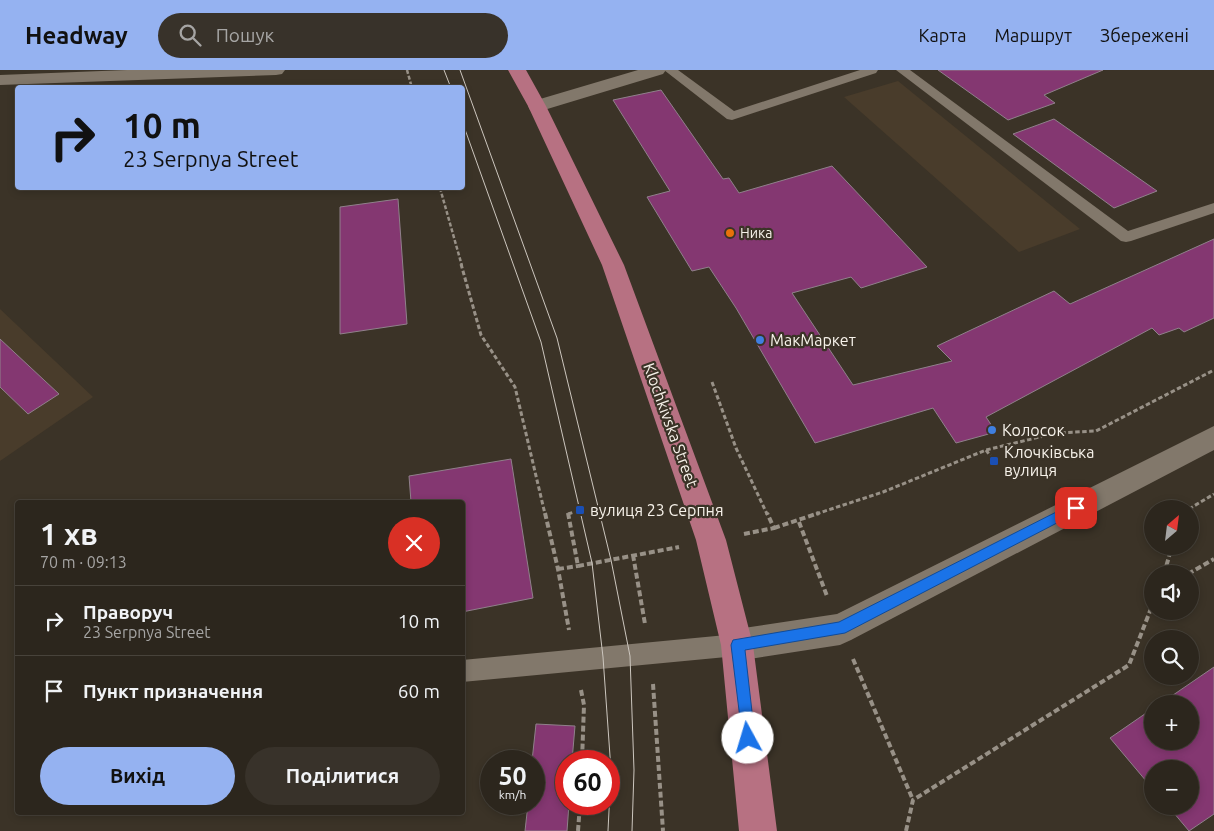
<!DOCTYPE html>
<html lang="uk">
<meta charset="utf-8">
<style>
:root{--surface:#2c261d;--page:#38322a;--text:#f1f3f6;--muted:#a6a5a4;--line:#48433b;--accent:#95b2f1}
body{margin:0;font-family:Ubuntu,sans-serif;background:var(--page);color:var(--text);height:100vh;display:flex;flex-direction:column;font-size:19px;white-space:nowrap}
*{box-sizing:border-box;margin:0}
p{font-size:16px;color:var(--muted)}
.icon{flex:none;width:28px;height:28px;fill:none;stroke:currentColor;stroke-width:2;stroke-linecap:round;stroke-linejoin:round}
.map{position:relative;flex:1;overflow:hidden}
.details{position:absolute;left:15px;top:430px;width:450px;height:315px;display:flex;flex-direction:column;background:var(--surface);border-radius:5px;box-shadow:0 2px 8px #0003,0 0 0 1px var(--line)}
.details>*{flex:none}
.hud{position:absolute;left:15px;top:15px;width:450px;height:105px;border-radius:5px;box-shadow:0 2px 8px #0003,0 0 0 1px var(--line);background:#95b2f1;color:#111;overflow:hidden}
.needle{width:32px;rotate:28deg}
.buttons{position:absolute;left:1144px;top:430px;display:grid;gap:10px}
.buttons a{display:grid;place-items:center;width:55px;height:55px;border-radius:50%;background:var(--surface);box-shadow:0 2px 8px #0003,0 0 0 1px var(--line);font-size:25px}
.speed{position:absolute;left:480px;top:680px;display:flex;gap:10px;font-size:25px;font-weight:700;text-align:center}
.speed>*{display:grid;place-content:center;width:65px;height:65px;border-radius:50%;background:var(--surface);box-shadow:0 2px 8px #0003,0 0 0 1px var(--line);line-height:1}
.speed small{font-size:12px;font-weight:400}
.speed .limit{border:8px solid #d22;background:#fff;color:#111}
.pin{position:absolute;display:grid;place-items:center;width:42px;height:42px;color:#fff;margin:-21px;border-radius:10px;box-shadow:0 2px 8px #0006}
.me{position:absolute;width:55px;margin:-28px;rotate:354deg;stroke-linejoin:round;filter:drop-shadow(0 0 4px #0008)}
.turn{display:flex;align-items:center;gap:18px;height:105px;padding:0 25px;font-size:22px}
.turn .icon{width:65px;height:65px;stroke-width:2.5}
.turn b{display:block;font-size:35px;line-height:42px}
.round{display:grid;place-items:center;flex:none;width:52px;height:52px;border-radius:26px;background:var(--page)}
.headline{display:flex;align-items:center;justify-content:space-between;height:85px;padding:0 25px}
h1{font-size:30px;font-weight:600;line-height:38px}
.cta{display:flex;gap:10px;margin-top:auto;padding:10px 25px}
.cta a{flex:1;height:58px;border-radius:30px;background:var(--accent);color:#111;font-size:20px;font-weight:600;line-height:58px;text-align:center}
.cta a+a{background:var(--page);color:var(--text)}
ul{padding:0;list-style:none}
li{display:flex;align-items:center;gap:15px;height:70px;padding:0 25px;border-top:1px solid var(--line)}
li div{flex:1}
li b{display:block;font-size:19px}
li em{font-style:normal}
header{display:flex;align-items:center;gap:30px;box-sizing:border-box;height:70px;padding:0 25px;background:var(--accent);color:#111}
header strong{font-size:24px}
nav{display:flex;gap:28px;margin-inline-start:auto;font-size:18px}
.search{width:350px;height:45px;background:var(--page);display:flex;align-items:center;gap:12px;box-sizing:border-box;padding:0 18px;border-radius:28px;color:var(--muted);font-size:19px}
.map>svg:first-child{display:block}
</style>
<header>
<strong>Headway</strong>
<div class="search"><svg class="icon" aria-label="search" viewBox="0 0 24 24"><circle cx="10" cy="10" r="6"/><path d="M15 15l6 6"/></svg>Пошук</div>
<nav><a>Карта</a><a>Маршрут</a><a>Збережені</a></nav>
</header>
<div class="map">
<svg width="1214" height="761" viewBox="0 0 1214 761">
<rect width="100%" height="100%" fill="#3b3327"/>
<path fill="#493c2b" d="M898 11 1080 159 1019 182 844 27Z
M0 239 93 327 0 391Z"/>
<path fill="#843771" stroke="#90818b" d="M938 0H1103L1044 25 1055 33 1008 50Z
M661 20 723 109 729 108 739 123 832 96 927 197 861 218 851 207 792 223 853 315 952 291 937 276 1054 221 1070 234 1214 169V248L1184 262 1179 258 1159 265 1152 258 986 347 996 362 956 373 933 338 815 373 736 238 709 197 692 201 647 127 670 121 613 30Z
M1054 49 1157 121 1114 138 1013 64Z
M398 129 407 254 340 264V137Z
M0 269 59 324 28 344 0 317Z
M511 389 533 528 462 542V432H411L409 406Z
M1214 597V744L1189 761 1168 736H1190V699H1152V718L1110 668 1152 639V671H1190V634H1160Z
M536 654 575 656 572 691H566V734H569L567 761H525L528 734H534V691H532Z"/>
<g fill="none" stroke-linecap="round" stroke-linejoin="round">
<path stroke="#989187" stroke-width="2.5" stroke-dasharray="4 2" stroke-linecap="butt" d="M407 0 412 18
M440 118 462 196"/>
<path stroke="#989187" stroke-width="3" stroke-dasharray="4.5 2.5" stroke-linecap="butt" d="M461 194 481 265 515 317 545 444
M712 312 736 378 767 444
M986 380 994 391
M1189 439 1214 424
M568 444 580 440
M816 444 883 422 986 380 1056 363 1096 361 1214 300"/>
<path stroke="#989187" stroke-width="4" stroke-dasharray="6 3" stroke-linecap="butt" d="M545 443 558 499 569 560
M568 443 578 496 679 477
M799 452 827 526
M774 458 819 443
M744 464 774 458 767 443
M633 485 645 554
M558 499 578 496
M1164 504 1172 476
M1188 504 1214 489
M853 589 913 730
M653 614 663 761
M581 620 584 635 582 691
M578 761 580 734
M906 761 913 730 1129 595 1152 536"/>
<path fill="#82786b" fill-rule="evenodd" d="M664 0H678L734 41 860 0H878L876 3 732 50 727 49Z
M896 0H910L1128 161 1214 133V143L1131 171 1126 172 1121 171Z
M737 564 745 567 748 575 745 583 737 586 462 612V590Z"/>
<path fill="#82786b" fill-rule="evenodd" d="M127 0H285L282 4 276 5 0 15V5Z
M638 0H666L663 4 544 40 537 42 530 40 528 36 530 32Z"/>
<path fill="#82786b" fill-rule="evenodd" d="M1214 356V380L851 570 840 575 737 591 726 586 721 575 726 564 737 559 837 544Z"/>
<path fill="#b77182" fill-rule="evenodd" d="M508 0H526L546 36 624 195 726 470 753 575 777 761H739L721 575 696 470 602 195 528 36Z"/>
<path stroke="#cdc7bf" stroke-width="1" d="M444 0 451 18
M460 0 557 268 611 490 630 586 634 700 632 761
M462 51 541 272 592 493 603 587 611 700 608 761"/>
</g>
<path fill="#1a73e8" stroke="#114b97" d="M1076 432 1080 434 1081 438 1080 441 845 563 745 580 755 668 753 673 748 675 743 673 731 575 733 570 839 552Z"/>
<circle fill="#e8710a" stroke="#3b3327" stroke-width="2" cx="730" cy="163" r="5"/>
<g fill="#3f7fe0" stroke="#3b3327" stroke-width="2">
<circle cx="760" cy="270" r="5"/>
<circle cx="992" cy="360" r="5"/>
</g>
<g fill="#1a4fb4" stroke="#3b3327" stroke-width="2">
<rect x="989" y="386" width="10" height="10" rx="2.5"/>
<rect x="575" y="435" width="10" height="10" rx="2.5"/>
</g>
<g text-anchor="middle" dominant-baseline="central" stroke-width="4.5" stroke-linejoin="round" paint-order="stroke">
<g font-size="14" fill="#f7f2ea" stroke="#3b3327" text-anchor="start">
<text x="740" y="163">Ника</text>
</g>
<g font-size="16" fill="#f7f2ea" stroke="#3b3327" text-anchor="start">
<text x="770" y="270">МакМаркет</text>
<text x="1002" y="360">Колосок</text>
<text x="1004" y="382">Клочківська<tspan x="1004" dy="18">вулиця</tspan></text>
<text x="590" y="440">вулиця 23 Серпня</text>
</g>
<g font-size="16" fill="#f7f2ea" stroke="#3b3327">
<text transform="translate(671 355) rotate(70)">Klochkivska Street</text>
</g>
</g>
</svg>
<div class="buttons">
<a><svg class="needle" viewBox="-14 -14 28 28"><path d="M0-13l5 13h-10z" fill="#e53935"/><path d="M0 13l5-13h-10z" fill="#a6a5a4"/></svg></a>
<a><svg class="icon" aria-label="sound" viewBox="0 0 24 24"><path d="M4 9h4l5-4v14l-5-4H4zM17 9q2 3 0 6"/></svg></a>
<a><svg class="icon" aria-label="search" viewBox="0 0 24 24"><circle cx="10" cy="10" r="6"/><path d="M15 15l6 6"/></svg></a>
<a>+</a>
<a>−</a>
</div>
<div class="speed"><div>50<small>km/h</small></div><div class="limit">60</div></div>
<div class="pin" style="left:1076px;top:438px;background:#d93025"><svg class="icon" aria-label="arrive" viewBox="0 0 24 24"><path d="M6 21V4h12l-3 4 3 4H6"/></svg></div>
<svg class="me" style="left:748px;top:668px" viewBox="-20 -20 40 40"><circle r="19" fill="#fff"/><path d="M0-13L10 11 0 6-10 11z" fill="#1a73e8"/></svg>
<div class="hud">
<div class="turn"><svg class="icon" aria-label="right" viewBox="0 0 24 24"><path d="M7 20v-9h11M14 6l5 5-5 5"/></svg><div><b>10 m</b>23 Serpnya Street</div></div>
</div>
<section class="details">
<div class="headline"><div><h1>1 хв</h1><p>70 m · 09:13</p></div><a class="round" style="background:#d93025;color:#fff"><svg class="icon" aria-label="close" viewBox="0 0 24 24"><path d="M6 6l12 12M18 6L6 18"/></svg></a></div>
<ul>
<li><svg class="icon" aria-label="right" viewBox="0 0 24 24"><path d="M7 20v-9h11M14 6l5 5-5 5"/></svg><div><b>Праворуч</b><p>23 Serpnya Street</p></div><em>10 m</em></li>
<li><svg class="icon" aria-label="arrive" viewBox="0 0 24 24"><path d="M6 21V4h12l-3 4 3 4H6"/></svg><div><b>Пункт призначення</b></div><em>60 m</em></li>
</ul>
<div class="cta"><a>Вихід</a><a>Поділитися</a></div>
</section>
</div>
